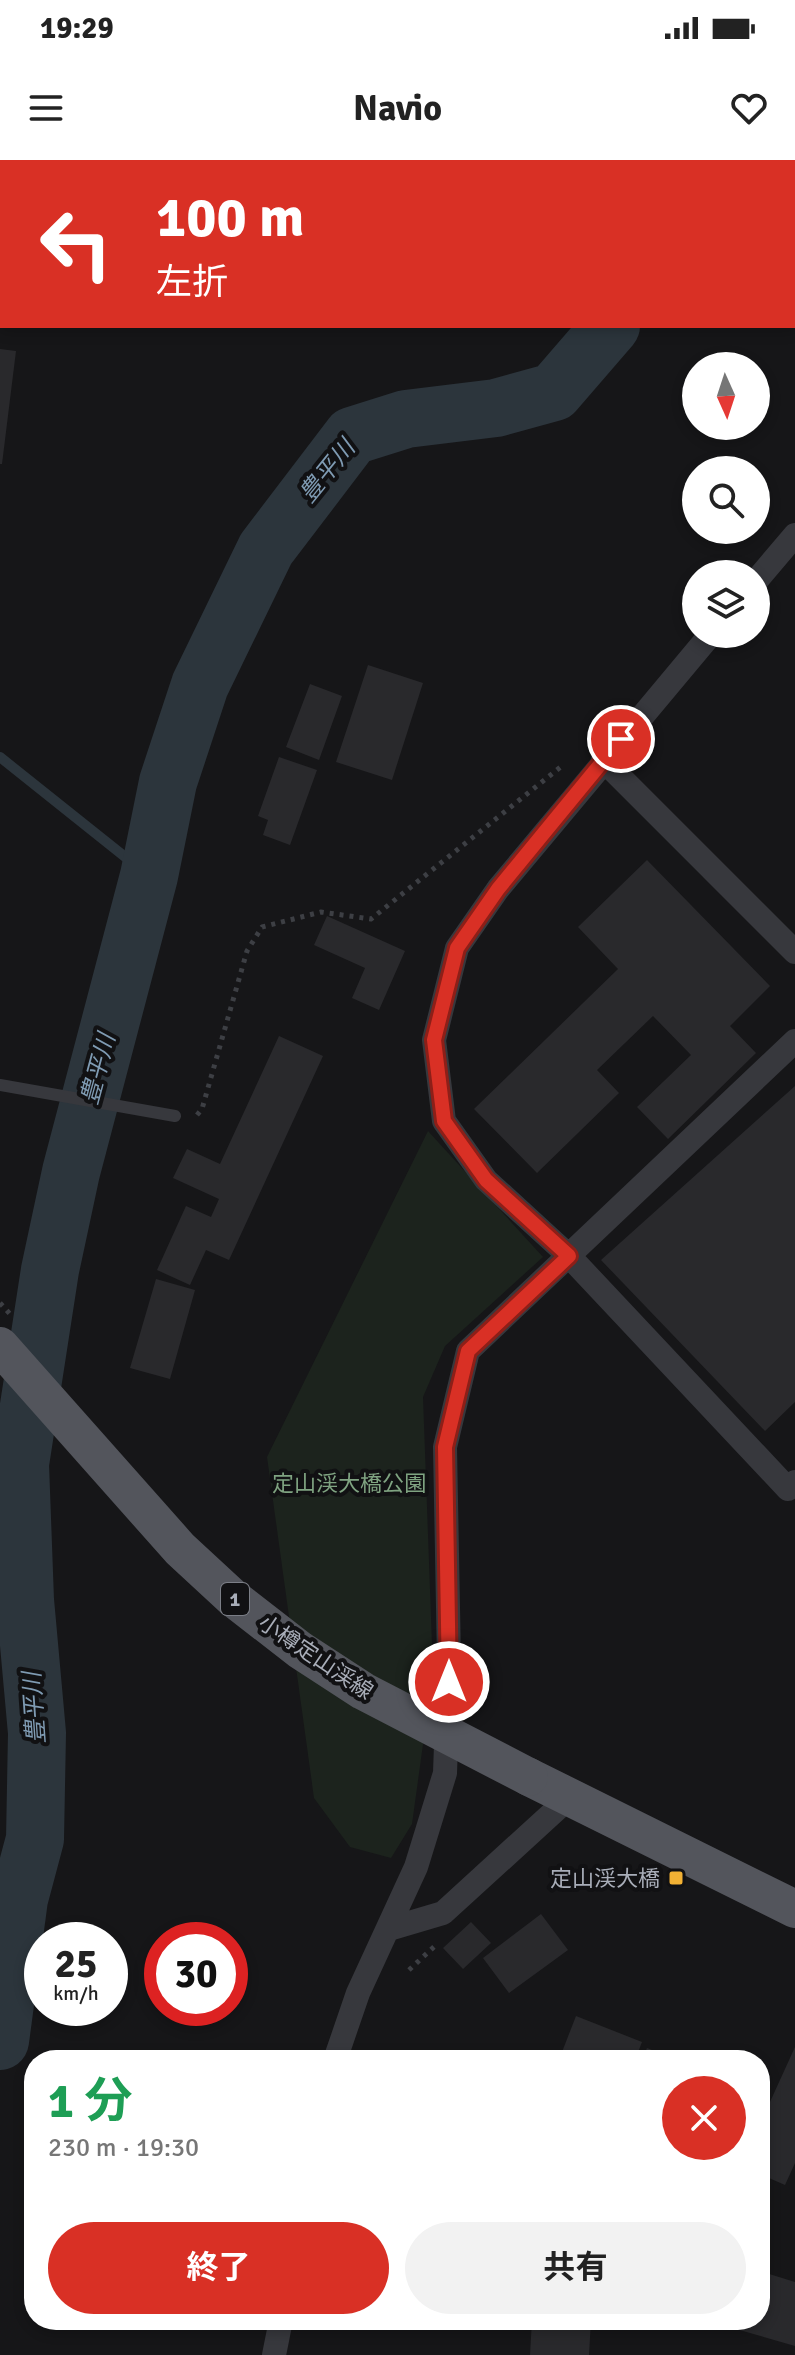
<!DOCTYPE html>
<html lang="ja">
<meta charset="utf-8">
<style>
:root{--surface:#fff;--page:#f2f2f2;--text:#222;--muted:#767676;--accent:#d93025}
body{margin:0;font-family:Signika,"Noto Sans JP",sans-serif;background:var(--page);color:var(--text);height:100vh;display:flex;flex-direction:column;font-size:30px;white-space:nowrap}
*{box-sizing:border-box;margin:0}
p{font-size:26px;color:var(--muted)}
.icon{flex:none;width:44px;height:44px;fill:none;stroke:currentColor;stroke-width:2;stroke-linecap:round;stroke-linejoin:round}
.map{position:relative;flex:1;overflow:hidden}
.panel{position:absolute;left:24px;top:1890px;width:746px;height:280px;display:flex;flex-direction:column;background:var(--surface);border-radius:32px;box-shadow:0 4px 12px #0003}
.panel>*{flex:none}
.hud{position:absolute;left:0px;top:0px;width:796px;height:168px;box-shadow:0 4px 12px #0003;background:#d93025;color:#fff;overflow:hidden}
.needle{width:52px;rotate:177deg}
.fabs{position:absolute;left:682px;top:192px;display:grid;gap:16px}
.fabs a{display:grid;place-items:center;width:88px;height:88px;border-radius:50%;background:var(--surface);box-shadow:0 4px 12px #0003;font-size:40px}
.speed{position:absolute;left:24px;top:1762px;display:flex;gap:16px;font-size:40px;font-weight:700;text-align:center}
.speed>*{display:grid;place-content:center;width:104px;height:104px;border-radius:50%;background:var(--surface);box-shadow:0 4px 12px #0003;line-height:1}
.speed small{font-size:20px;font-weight:400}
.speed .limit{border:12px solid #d22;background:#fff;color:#111}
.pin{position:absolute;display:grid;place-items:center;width:68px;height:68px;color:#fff;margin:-34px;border:4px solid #fff;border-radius:50%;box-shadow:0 2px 8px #0007}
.me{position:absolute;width:88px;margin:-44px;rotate:0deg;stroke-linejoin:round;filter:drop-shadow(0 0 6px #0008)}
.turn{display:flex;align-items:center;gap:28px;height:168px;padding:0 24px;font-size:36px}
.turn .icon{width:104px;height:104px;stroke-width:2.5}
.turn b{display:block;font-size:56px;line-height:68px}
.round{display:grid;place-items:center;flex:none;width:84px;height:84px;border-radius:42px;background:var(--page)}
.summary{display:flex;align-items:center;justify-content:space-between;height:136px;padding:0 24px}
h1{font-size:48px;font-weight:700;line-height:60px;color:#1e9e55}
.primary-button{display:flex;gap:16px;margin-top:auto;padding:16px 24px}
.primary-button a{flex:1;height:92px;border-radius:48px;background:var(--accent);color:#fff;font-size:32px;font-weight:700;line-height:92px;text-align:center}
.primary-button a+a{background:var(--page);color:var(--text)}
.status{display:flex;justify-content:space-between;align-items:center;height:56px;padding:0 40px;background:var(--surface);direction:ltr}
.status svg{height:22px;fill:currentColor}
header{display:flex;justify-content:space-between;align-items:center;height:104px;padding:0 24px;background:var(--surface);font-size:36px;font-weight:700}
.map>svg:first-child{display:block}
</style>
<div class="status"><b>19:29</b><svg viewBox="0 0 49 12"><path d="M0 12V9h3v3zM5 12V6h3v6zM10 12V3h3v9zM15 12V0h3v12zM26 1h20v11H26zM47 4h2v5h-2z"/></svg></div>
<header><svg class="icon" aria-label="menu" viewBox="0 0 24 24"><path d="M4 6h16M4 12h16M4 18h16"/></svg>Navio<svg class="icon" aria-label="heart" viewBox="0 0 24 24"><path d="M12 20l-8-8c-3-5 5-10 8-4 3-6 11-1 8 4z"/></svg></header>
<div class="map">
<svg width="795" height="2195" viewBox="0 0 795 2195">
<rect width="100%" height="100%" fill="#161618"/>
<path fill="#1c231d" d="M428 971 543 1097 445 1186 423 1237 433 1512 412 1664 391 1698 350 1687 314 1638 267 1297Z"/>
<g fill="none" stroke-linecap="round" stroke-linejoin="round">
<path stroke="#2c353c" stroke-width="10" d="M0 597 149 716"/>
<path stroke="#2c353c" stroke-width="58" d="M679 2V0
M0 1881 19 1739 35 1679 37 1573 25 1440 20 1304 50 1110 71 1012 149 716 168 622 200 525 266 389 352 276 406 259 496 248 554 232 611 166"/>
</g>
<path fill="#29292c" d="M0 189 16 191 2 304H0Z
M368 505 423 523 392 620 336 602Z
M310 524 342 536 319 600 286 587Z
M279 597 317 610 290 685 263 675 268 660 258 656Z
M647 700 770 826 730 866 756 893 668 979 637 947 691 895 653 856 597 910 619 933 537 1013 474 949 618 809 578 767Z
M327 756 405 791 379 850 352 838 365 808 314 785Z
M279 876 323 896 229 1100 206 1090 190 1125 157 1110 186 1046 211 1057 219 1039 173 1018 187 989 220 1004Z
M795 926V1242L765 1271 601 1100Z
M156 1119 195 1130 170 1219 130 1208Z
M541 1754 568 1790 509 1833 483 1798Z
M471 1762 491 1783 463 1809 443 1788Z
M576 1856 642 1882 635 1900H582L562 1892Z
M795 1887V2003L785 2025 760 2014V1964Z
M647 1888 677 1900H642Z
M760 2111 795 2122V2186L708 2161 760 2160Z
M532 2160H591L589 2195H530Z"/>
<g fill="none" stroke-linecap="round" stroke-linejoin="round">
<path stroke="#3d3f44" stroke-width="5" stroke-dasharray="4 6" stroke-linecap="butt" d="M197 955 202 949 247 791 262 767 321 752 371 759 563 605
M409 1810 437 1784"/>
<path stroke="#37383d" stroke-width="12" d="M0 925 175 956"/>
<path stroke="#37383d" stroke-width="24" d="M756 421 795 375
M711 474 498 729 457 788 434 880 444 961 486 1020 569 1096 788 1329 795 1322
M603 600 795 792
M389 1769 443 1753 570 1637
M335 1900 358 1833 416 1707 445 1613 449 1500 445 1287 468 1191 795 881
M274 2195 281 2160"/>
<path stroke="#53555c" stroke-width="38" d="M529 1617 795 1749"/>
<path stroke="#3d3f44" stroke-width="5" stroke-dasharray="4 6" stroke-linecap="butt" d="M0 1143 10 1154"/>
<path stroke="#53555c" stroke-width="38" d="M0 1186 180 1389 233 1438 300 1490 363 1531 529 1617"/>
</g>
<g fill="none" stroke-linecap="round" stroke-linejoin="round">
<defs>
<path id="route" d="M449 1522 445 1287 468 1191 569 1096 486 1020 444 961 434 880 457 788 498 729 621 579"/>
</defs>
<use href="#route" stroke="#8d1f18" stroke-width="20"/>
<use href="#route" stroke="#d93025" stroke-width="14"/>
</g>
<rect fill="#f2b134" stroke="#111113" stroke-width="3" x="668" y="1710" width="16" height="16" rx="4"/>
<g text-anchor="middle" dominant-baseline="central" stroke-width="8" stroke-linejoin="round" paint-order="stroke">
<rect fill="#111113" stroke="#7b7e86" stroke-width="2" x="221" y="1423" width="28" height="32" rx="6"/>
<g font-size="20" font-weight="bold" fill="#a8adb8">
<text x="235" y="1439">1</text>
</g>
<g font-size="22" fill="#7fa381" stroke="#111113">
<text x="349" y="1323">定山渓大橋公園</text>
</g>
<g font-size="22" fill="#a8adb8" stroke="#111113">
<text transform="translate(316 1497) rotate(34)">小樽定山渓線</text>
</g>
<g font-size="22" fill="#a8adb8" stroke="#111113" text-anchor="end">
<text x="660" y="1718">定山渓大橋</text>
</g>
<g font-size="24" font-style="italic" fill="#7f9bb3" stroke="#111113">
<text transform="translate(327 311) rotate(-51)">豊平川</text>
<text transform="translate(98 909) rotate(-75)">豊平川</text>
<text transform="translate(34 1548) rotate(-94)">豊平川</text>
</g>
</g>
</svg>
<div class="fabs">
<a><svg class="needle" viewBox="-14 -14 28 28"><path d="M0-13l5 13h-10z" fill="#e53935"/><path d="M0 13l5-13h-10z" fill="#767676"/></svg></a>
<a><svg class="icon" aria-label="search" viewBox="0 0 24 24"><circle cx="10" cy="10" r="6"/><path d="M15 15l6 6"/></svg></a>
<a><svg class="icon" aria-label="layers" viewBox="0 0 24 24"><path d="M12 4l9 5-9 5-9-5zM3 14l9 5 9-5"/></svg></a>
</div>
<div class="speed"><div>25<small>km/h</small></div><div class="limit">30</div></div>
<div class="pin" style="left:621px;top:579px;background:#d93025"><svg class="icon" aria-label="arrive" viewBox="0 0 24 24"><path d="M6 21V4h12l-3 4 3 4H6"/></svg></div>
<svg class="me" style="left:449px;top:1522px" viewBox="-20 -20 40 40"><circle r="17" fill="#d93025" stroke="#fff" stroke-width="3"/><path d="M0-11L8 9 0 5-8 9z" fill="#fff"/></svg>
<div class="hud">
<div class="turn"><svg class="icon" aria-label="left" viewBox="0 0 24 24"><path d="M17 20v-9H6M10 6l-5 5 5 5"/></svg><div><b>100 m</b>左折</div></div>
</div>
<section class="panel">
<div class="summary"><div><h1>1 分</h1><p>230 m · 19:30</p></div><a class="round" style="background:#d93025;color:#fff"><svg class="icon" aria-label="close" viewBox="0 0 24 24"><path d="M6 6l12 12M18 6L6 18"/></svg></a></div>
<div class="primary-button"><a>終了</a><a>共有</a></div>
</section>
</div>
